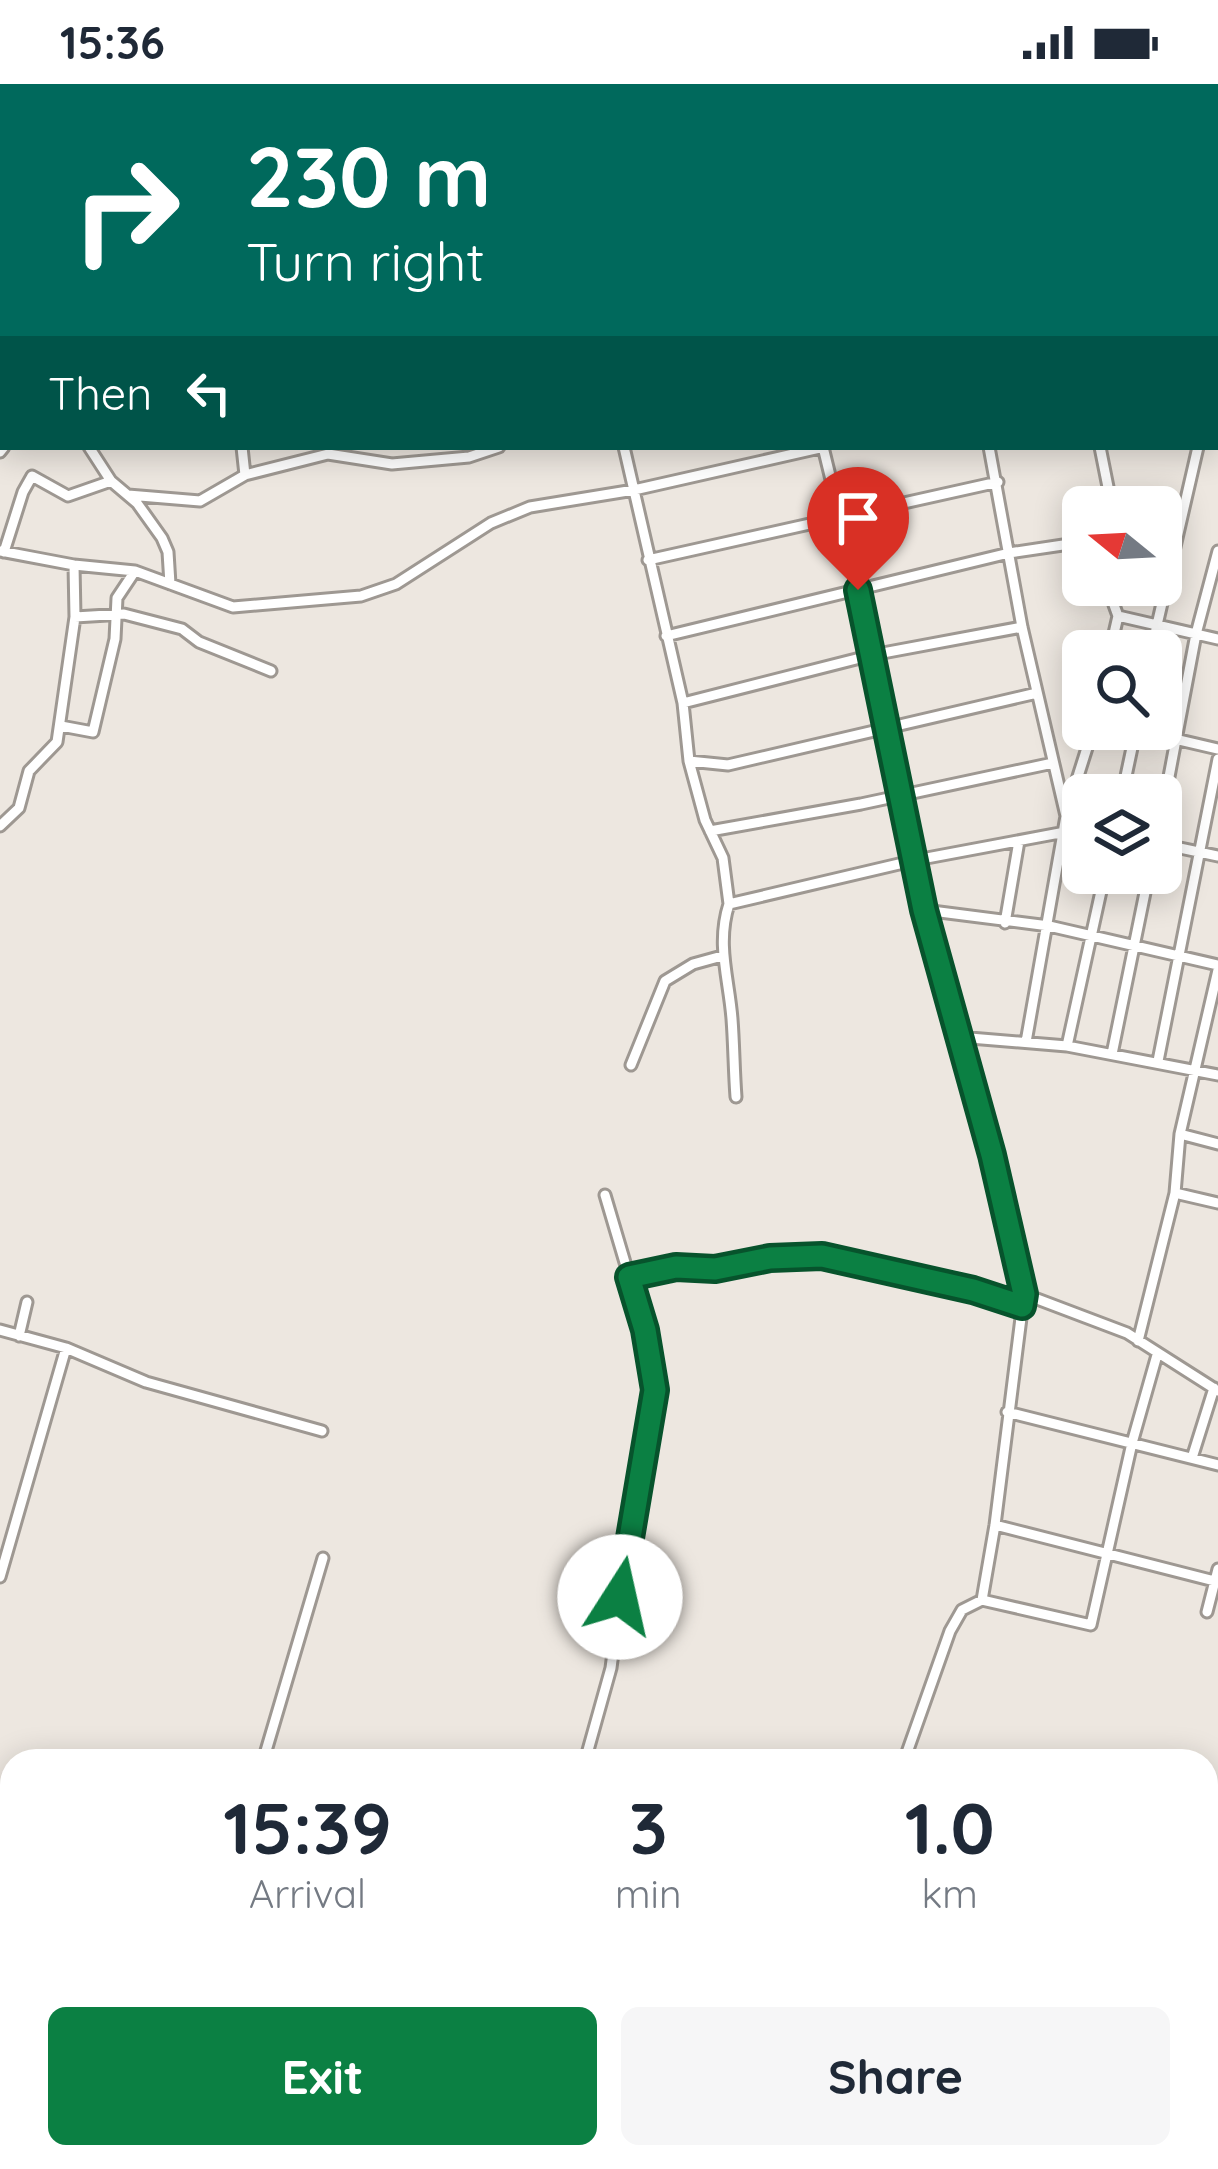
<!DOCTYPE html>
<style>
:root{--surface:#fff;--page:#f6f6f7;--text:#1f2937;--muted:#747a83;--accent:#0b8043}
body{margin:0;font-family:Quicksand,sans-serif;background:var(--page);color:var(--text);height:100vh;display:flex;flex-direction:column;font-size:45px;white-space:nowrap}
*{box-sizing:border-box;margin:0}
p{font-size:39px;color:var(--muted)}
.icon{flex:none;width:66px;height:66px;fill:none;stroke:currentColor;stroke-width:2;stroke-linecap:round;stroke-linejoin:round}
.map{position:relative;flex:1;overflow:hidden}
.side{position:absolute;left:0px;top:1665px;width:1218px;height:420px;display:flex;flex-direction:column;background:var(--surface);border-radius:36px 36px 0 0;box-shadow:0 6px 30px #0003}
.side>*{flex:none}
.guide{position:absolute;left:0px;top:0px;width:1218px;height:366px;box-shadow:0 6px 30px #0003;background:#00695c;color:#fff;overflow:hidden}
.needle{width:78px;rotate:288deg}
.fabs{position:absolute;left:1062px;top:402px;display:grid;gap:24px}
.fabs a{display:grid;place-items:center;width:120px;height:120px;border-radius:18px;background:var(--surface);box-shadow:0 6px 30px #0003;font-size:60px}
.pin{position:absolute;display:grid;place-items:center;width:102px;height:102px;color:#fff;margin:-123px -51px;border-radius:50% 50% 50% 0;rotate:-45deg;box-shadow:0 0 12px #0007}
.pin .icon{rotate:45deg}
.me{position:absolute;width:132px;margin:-66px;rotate:10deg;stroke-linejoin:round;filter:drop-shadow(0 0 9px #0008)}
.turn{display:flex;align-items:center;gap:42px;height:252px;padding:0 48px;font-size:54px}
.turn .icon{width:156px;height:156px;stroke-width:2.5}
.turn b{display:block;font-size:84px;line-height:102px}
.then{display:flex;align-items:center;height:114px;padding:0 48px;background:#0003;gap:24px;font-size:45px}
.eta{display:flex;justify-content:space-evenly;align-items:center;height:204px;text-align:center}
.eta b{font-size:72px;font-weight:700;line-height:84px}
.primary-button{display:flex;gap:24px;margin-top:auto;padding:24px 48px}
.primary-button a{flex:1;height:138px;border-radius:18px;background:var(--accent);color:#fff;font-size:48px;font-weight:700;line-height:138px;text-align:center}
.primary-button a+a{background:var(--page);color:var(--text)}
.status{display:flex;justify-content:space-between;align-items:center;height:84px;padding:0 60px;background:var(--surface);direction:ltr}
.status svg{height:33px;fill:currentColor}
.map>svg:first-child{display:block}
</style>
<div class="status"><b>15:36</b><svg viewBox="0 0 49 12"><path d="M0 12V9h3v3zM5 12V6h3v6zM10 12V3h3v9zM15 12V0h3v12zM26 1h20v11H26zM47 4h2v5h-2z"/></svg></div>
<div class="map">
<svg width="1218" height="2085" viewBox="0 0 1218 2085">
<rect width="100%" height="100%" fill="#ede7e0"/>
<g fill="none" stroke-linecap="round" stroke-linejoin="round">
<defs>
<path id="street" d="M546 0 547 3
M748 0V3
M908 0 909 3
M1128 0 1129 3
M1218 0V2
M20 3V0
M263 3 264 0
M1191 3 1207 0
M1215 141 1218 140
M0 211 3 209
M1215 237H1218
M0 272 3 269
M89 363 111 397 137 419 162 454 168 468 170 500
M242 363 245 391
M624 363 683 619 689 677 705 736 723 774 729 820 916 776 1065 748
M823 363 858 506 924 826 992 1071 1024 1210 995 1441 982 1516 1091 1541 1132 1359 1157 1271
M989 363 1022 543 1066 732 1026 958
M1100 363 1112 423
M0 368 4 363
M128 411 200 417 245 391 328 370 392 380 469 373 499 363
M0 467 74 481 135 487 233 523 361 512 396 500 491 439 530 423 634 406 824 363
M4 468 23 408 32 392 68 412 111 397
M648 476 998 398
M1118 501 1114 521 1118 532 1218 555
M75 533 124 530 182 545 199 558 271 587
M666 552 1009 469 1083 458
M1110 567 1118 532
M1151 567 1198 363
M683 619 872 571 1022 543
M61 642 93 648 115 555 117 514 135 487
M1132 645 1218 665
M689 677 728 681 1037 609
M1122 711 1136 645
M1067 727 1093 645
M1161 735 1196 550 1218 467
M0 742 19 724 29 687 57 658 75 533 74 481
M710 747 861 720 1053 679
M1161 760 1218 772
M729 820C716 860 729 895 732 935 734 961 734 987 736 1013
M924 826 1049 842 1218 881
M1005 839 1019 757
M958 953 1067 962 1218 991
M1067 962 1105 789
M1112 970 1149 789
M1158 977 1218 675
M631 981 665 897 693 880 722 872
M1180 1050 1218 1060
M1175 1109 1218 1119
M629 1193 676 1183 715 1185 770 1174 822 1172 973 1206 1022 1222
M1024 1210 1127 1249 1218 1307
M0 1246 66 1264 146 1298 322 1347
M19 1252 27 1218
M1138 1257 1175 1109 1180 1050 1218 886
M1007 1328 1218 1381
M1192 1374 1214 1304
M995 1441 1218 1498
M0 1493 66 1264
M1207 1528 1218 1485
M263 1677 323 1474
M585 1677 611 1584 625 1475 655 1306 645 1246 605 1111
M904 1677 950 1547 962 1526 982 1516
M0 1988 12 1992
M291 2073 333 2085
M466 2085 470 2073
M780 2085 784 2073"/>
<path id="secondary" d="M373 3 386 0
M0 88 3 87"/>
</defs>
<use href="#street" stroke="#9e9892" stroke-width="15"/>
<use href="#secondary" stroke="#9e9892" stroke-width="20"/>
<use href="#street" stroke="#fff" stroke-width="9"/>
<use href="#secondary" stroke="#f1dab9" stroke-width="14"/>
</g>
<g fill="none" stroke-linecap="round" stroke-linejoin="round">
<defs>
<path id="route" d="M620 1513 655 1306 645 1246 629 1193 676 1183 715 1185 770 1174 822 1172 973 1206 1022 1222 1024 1210 992 1071 924 826 858 506"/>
</defs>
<use href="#route" stroke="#07532c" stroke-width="30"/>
<use href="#route" stroke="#0b8043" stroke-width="21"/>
</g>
</svg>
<div class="fabs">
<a><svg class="needle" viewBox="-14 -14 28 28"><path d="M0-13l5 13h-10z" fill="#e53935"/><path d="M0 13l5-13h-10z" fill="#747a83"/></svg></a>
<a><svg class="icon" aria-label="search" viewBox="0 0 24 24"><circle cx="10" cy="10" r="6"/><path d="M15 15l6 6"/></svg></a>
<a><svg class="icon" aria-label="layers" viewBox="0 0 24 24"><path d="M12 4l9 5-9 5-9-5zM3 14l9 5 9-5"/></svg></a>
</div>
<div class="pin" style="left:858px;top:506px;background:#d93025"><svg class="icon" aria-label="arrive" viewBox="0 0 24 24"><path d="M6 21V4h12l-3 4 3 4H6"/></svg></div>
<svg class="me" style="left:620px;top:1513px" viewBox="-20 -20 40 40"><circle r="19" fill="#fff"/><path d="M0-13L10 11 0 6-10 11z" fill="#0b8043"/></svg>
<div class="guide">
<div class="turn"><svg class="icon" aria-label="right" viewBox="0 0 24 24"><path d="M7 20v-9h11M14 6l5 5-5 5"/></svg><div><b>230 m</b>Turn right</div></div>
<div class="then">Then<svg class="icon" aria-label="left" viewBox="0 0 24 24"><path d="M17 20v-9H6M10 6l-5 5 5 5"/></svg></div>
</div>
<section class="side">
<div class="eta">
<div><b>15:39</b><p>Arrival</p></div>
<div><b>3</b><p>min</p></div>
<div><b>1.0</b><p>km</p></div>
</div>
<div class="primary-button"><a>Exit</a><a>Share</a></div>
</section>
</div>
